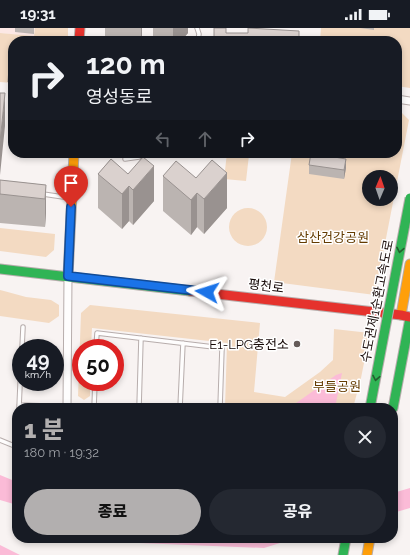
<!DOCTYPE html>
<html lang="ko">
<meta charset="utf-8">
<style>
:root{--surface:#171b24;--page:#242831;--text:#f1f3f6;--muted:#9ea1a6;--accent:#b2afaf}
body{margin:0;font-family:Raleway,"Noto Sans KR",sans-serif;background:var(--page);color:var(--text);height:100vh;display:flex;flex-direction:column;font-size:15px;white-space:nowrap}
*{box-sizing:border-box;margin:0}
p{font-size:13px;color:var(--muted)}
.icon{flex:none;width:22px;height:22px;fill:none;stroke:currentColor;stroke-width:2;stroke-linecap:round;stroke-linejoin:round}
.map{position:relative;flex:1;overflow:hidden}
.side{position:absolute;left:12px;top:375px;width:386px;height:140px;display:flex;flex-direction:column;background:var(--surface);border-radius:16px;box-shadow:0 2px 6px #0003}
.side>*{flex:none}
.banner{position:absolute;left:8px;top:8px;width:394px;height:122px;border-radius:16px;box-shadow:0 2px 6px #0003;background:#171b24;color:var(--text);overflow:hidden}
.needle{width:26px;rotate:2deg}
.controls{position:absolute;left:362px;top:142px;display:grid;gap:8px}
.controls a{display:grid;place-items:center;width:36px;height:36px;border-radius:50%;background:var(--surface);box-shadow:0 2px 6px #0003;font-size:20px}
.speed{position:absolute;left:12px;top:311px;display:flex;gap:8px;font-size:20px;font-weight:700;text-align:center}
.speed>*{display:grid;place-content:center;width:52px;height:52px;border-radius:50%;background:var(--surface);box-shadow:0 2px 6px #0003;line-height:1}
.speed small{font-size:10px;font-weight:400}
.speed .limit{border:6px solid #d22;background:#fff;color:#111}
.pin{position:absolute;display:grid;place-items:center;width:34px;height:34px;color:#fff;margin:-41px -17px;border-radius:50% 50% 50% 0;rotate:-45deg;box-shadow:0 0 4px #0007}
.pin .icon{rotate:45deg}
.me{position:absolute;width:44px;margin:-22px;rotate:276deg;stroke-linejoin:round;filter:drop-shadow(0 0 3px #0008)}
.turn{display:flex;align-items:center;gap:14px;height:84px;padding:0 12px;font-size:18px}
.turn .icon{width:52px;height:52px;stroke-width:2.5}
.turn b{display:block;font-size:28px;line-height:34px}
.lanes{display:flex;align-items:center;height:38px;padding:0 12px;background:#0003;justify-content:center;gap:20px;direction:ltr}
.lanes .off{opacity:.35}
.round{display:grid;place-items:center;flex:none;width:42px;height:42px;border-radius:21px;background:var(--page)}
.summary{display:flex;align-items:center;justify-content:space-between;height:68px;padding:0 12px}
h1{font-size:24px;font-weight:800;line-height:30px;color:var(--accent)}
.action{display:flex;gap:8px;margin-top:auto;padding:8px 12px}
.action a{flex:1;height:46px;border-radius:24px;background:var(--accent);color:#111;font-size:16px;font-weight:800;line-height:46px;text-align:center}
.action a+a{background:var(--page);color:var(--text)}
.status{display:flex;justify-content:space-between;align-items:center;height:28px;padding:0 20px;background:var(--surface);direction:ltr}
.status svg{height:11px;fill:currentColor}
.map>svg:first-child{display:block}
</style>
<div class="status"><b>19:31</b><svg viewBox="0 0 49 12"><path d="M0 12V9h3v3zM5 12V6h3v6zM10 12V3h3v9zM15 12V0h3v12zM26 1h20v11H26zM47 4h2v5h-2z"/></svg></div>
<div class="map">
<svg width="410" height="527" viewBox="0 0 410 527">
<rect width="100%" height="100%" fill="#f8f3f2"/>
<path fill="#fce8e5" d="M0 0H35L34 8 0 5Z"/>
<path fill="#f3dac2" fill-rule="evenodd" d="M35 0H68V13H13V55L0 54V5L34 8Z
M321 0H410V60L397 58V13H320Z
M397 85H402L409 92 375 267 274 254 292 125H397ZM369 149H391V171H369Z
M227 125 249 127 246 153 224 151Z
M229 199a19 19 0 1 1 38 0a19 19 0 1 1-38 0Z
M0 200 55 206 54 222 46 229 0 223Z
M0 262 4 263 26 269 51 272 59 277V288L49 295 0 288Z
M90 277 260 295 254 364 285 369 320 344 333 332 334 301 370 305 361 350 353 380H225L227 315 92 300 91 320H81V354H90V368L84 372 78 368 81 285Z"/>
<path fill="#fbbbd7" d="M342 345 335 380H289L336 347Z
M0 447 17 454V477L0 472Z
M410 460V480L393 485V465Z
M119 510H296L264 520 139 515Z
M0 517 20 527H0Z"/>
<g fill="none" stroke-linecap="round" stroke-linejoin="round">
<defs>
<path id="lane" d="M197 0 199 6 198 13
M125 131 139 129 144 125
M43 166 70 170
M22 320 23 299
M96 320 97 305 222 320 220 380
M19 377 104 380
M19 380 21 334
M94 380 95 354
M139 380 141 310
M180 380 183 315
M0 412 17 419"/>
<path id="street" d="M397 71 410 73
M67 380 68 248"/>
<path id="fast" d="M0 241 190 263
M393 380 410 290
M343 527 346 510"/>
<path id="slow" d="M68 248 74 125
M401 287 410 236
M367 527 370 510"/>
<path id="jam" d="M79 13 80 0
M190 263 401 287 410 289"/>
</defs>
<use href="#lane" stroke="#b7adac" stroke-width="5.5"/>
<use href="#street" stroke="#b7adac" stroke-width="9"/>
<use href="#fast" stroke="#b7adac" stroke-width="11"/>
<use href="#slow" stroke="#b7adac" stroke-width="11"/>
<use href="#jam" stroke="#b7adac" stroke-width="11"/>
<use href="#lane" stroke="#fefdfd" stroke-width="3.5"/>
<use href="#street" stroke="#fefdfd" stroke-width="7"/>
<use href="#fast" stroke="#30b455" stroke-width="9"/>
<use href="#slow" stroke="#ff9f0a" stroke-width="9"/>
<use href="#jam" stroke="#e5322d" stroke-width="9"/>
<defs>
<path id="fast-bridge" d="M370 380 410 170"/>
</defs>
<use href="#fast-bridge" stroke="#b7adac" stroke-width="11" stroke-linecap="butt"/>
<use href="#fast-bridge" stroke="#30b455" stroke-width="9"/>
</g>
<path fill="#bbb4b1" d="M15 0H34V6L15 4Z
M105 0H142V13H105Z
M153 0H188V5L181 13H159L153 8Z
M360 0H374V2Z
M13 41V88L8 87V54Z
M111 131 154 173 133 197 129 193 122 201 98 180V146Z
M309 137 346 140 344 151 309 146Z
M163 148 227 180 204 206 197 199 191 207 163 183Z
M0 152 46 157V185L45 199 0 195Z"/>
<path fill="#999290" d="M141 0H142V13H141Z
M173 0H188V5L181 13H173Z
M5 65V98L0 147V114Z
M346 131V140L344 151V142Z
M154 138V173L133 197V162Z
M227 145V180L204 206V171Z
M46 157V185L45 199V171Z
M129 158V193L122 201V166Z
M197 165V199L191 207V172Z"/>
<path fill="#dad1ce" stroke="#999290" d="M214 0H226V5H248V0L299 3V13H214Z
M9 40 13 41V55L8 54Z
M0 65H5L0 114Z
M311 125 346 131 344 142 309 137Z
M143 129 154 138 133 162 129 158 122 166 98 146 111 131 128 146Z
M212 132 227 145 204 171 197 165 191 172 163 148 176 133 196 150Z
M0 152 46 157 45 171 0 166Z"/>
<defs><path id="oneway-chevron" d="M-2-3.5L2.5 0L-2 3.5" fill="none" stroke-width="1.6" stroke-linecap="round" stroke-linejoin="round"/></defs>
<g stroke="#235e2e">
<use href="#oneway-chevron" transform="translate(400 222) rotate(101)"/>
<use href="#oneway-chevron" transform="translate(376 350) rotate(101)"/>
</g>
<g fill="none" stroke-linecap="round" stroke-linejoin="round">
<defs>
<path id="route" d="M71 179 68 248 207 264"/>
</defs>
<use href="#route" stroke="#114b97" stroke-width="10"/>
<use href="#route" stroke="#1a73e8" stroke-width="7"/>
</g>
<circle fill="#655b59" stroke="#fff" stroke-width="1.5" cx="297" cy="316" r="4"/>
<g text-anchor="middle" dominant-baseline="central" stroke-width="3" stroke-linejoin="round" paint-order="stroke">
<g font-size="13" fill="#643b00" stroke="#fff">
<text x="333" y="209">삼산건강공원</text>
<text x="337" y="358">부들공원</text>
</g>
<g font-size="13" fill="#160907" stroke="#fff">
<text transform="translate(266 258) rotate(7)">평천로</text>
<text transform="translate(377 273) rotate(-79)">수도권제1순환고속도로</text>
</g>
<g font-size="13" fill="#160907" stroke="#fff" text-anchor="end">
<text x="289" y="316">E1-LPG충전소</text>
</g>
</g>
</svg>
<div class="controls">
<a><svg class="needle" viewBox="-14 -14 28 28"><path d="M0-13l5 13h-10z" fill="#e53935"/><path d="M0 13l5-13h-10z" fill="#9ea1a6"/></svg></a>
</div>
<div class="speed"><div>49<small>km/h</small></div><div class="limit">50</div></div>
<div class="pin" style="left:71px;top:179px;background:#d93025"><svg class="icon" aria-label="arrive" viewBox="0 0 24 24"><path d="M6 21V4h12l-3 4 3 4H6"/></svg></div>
<svg class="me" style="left:207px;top:264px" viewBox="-20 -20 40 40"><path d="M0-17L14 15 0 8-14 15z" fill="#1a73e8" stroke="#fff" stroke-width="4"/></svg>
<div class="banner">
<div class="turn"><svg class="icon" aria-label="right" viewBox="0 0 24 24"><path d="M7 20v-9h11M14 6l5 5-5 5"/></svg><div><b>120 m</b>영성동로</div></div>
<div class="lanes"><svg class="icon off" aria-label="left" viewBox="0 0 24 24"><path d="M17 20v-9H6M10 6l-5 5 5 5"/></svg><svg class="icon off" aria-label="ahead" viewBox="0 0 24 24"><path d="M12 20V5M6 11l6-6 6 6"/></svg><svg class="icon" aria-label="right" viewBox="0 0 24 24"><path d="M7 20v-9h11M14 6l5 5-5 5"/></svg></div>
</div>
<section class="side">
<div class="summary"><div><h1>1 분</h1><p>180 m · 19:32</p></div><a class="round"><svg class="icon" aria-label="close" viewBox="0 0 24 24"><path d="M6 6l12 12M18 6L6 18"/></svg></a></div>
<div class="action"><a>종료</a><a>공유</a></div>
</section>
</div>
